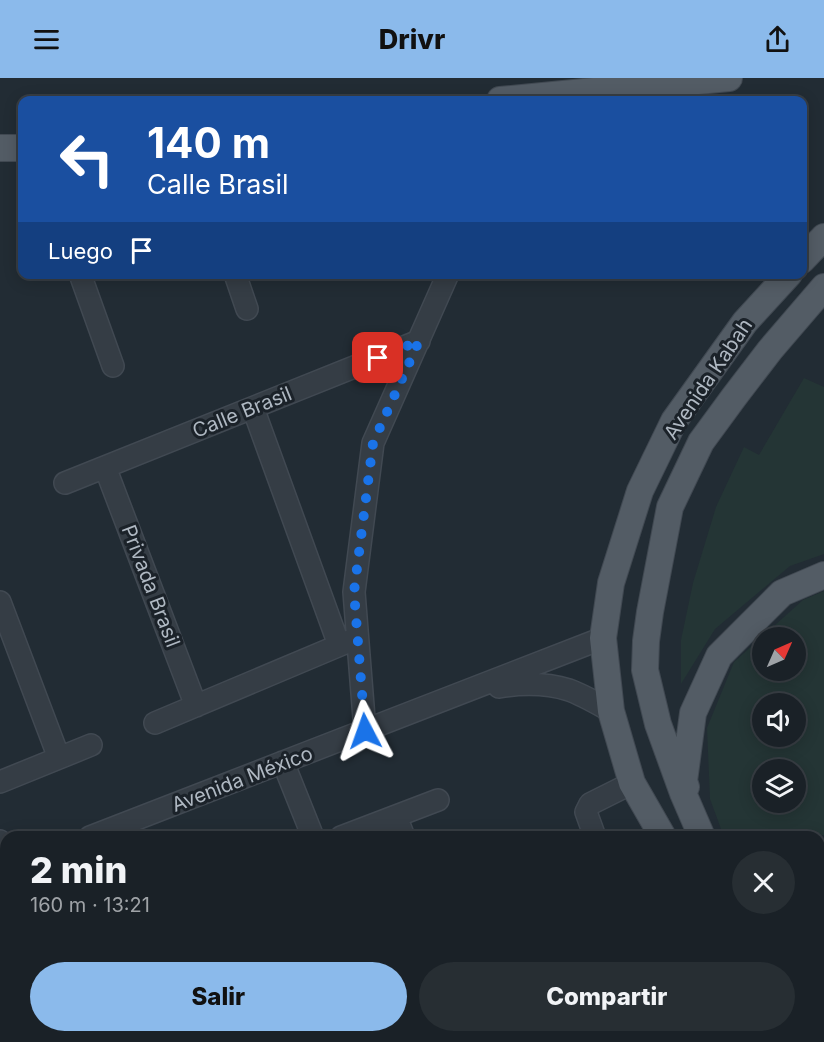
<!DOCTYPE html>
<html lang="es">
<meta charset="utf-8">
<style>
:root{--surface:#1a2127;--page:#272e33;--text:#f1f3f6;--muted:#9fa3a7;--line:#383e44;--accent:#8bbaeb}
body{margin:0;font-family:Inter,sans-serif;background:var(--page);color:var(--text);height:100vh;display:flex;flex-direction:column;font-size:22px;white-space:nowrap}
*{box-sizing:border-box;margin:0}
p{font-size:20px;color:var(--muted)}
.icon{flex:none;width:33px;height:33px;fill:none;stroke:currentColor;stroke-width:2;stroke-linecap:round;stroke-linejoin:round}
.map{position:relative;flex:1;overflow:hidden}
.drawer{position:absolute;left:0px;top:753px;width:825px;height:212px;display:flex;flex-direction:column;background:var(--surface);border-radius:18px 18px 0 0;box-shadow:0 3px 15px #0003,0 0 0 2px var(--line)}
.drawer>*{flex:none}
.hud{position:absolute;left:18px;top:18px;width:789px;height:183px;border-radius:12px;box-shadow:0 3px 15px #0003,0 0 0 2px var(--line);background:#1a4fa0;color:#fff;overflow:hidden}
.needle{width:39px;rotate:45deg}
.tools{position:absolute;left:752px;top:549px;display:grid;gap:12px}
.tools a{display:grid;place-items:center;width:54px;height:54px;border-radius:50%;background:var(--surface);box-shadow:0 3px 15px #0003,0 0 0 2px var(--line);font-size:30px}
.pin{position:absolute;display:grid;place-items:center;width:51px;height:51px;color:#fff;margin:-26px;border-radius:12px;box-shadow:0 3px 9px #0006}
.me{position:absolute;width:66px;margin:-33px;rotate:356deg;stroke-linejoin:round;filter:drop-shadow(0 0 4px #0008)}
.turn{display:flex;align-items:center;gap:21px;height:126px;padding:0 30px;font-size:27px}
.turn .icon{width:78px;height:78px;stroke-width:2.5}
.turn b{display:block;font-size:42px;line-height:51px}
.then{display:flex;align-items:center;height:57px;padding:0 30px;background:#0003;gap:12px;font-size:22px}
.round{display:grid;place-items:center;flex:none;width:63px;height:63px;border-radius:32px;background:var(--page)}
.head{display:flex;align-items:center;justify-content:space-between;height:102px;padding:0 30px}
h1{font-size:36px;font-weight:800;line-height:45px}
.primary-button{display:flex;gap:12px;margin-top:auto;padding:12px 30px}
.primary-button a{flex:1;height:69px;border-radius:36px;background:var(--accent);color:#111;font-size:24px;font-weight:800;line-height:69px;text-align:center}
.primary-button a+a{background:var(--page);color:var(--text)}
header{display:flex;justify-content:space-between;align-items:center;height:78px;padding:0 30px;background:var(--accent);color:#111;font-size:27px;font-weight:800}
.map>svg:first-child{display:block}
</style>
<header><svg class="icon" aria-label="menu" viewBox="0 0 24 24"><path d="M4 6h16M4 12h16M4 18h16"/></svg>Drivr<svg class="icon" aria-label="share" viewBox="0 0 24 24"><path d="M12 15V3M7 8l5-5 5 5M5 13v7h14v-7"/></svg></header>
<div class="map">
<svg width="824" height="964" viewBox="0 0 824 964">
<rect width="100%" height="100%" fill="#222c34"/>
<path fill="#243535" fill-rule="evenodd" d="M804 300 824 309V476L790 488 715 551 681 606V562L693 505 716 429 744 369 759 377Z
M824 513V757L811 759H724L710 721 707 650 734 584 803 522ZM762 560H795V592H762ZM762 626H795V658H762ZM762 692H795V724H762Z"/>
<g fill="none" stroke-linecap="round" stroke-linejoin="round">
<defs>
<path id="minor" d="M80 196 113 288
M235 196 247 231
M253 330 339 567
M105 389 196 628
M65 405 419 263
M0 524 59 680
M499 609C523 605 546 605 569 612 583 617 598 626 611 633
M155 645 352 562
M365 653 354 514 373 365 448 196
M283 684 313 759
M0 704 91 667
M396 738 404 759
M90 759 603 560
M341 759 438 722
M595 759 586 734 590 726 632 705
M0 763 6 778
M0 821 6 838
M0 887 6 884
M160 958 163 964
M320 958 322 964
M479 958 481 964
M0 960 2 964"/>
<path id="major" d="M500 22 729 0
M0 70H22
M802 182 824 159
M686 709 684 703 693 635 719 578 782 515 824 497
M663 759 632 705 611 633 603 560 611 505 640 413 674 343 745 244 789 196
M702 759 683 715 658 646 645 592 646 563 650 534 670 429 701 364 734 319 770 272 824 209
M819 847 824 848
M819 924 824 920
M741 958 743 964
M705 964V958
M780 964 784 958"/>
</defs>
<use href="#minor" stroke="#414952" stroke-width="24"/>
<use href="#major" stroke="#414952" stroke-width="28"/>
<use href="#minor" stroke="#353d45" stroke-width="21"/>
<use href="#major" stroke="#535c65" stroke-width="26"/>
</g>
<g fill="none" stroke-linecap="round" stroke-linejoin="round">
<path stroke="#1a73e8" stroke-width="10" stroke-dasharray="0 18" d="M365 653 354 514 373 365 419 263 378 280"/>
</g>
<g text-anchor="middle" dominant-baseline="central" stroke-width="6" stroke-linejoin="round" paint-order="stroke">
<g font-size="20" fill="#afb8c2" stroke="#1b2229">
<text transform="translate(708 301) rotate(-56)">Avenida Kabah</text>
<text transform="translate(242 334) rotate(-22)">Calle Brasil</text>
<text transform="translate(151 508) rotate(69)">Privada Brasil</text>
<text transform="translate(242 701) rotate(-21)">Avenida México</text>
</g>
</g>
</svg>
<div class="tools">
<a><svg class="needle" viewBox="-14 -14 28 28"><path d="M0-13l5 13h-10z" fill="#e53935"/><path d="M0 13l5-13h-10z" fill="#9fa3a7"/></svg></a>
<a><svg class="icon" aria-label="sound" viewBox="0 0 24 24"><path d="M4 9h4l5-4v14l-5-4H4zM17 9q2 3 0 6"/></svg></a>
<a><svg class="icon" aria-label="layers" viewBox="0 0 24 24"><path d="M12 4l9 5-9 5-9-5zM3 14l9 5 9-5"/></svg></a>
</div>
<div class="pin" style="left:378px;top:280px;background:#d93025"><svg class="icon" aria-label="arrive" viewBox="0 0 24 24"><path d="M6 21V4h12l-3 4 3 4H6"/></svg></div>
<svg class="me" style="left:365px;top:653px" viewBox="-20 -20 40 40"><path d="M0-17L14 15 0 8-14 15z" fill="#1a73e8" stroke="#fff" stroke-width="4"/></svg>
<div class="hud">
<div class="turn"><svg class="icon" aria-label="left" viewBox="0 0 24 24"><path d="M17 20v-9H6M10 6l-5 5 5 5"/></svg><div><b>140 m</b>Calle Brasil</div></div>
<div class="then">Luego<svg class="icon" aria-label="arrive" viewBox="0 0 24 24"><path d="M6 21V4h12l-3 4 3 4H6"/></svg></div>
</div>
<section class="drawer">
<div class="head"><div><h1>2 min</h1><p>160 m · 13:21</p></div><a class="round"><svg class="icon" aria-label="close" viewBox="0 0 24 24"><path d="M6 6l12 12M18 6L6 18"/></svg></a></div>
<div class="primary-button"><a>Salir</a><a>Compartir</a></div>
</section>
</div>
